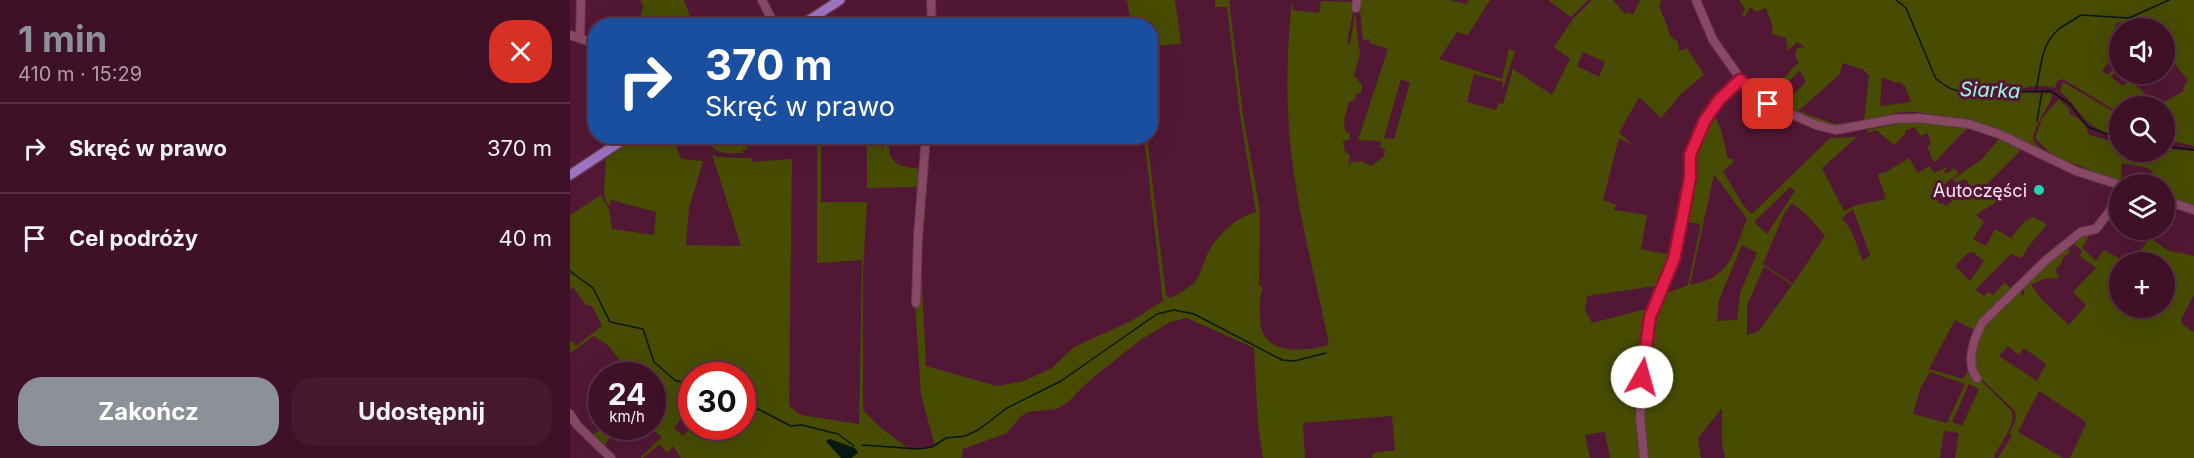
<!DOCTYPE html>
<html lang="pl">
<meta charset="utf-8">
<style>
:root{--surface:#3e1127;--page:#451a2f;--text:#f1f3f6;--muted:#ad9da7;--line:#573144;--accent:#8c9099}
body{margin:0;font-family:Inter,sans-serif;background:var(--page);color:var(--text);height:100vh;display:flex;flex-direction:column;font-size:22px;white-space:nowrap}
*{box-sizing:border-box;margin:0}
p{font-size:20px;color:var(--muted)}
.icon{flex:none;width:33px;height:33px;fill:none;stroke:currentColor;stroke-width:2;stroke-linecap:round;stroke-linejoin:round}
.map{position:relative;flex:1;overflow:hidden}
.details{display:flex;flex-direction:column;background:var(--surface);width:570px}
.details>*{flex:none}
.hud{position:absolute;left:18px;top:18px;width:570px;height:126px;border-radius:24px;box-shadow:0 6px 24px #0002,0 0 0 2px var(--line);background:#1a4fa0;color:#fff;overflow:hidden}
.controls{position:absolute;left:1539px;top:18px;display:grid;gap:12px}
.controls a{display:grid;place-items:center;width:66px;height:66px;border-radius:50%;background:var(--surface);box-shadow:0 6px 24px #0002,0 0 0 2px var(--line);font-size:30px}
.speed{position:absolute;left:18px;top:362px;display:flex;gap:12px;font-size:30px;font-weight:700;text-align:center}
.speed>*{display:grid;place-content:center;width:78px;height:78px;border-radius:50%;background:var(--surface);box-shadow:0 6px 24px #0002,0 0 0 2px var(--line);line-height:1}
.speed small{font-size:15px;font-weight:400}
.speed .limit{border:9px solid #d22;background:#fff;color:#111}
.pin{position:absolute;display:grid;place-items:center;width:51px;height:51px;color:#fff;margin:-26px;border-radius:12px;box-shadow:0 3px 9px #0006}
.me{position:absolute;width:66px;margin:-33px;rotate:7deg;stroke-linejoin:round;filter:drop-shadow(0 0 4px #0008)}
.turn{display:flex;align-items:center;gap:21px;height:126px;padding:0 18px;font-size:27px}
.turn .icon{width:78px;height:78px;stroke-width:2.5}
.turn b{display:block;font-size:42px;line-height:51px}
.round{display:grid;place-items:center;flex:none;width:63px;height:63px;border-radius:24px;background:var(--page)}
.head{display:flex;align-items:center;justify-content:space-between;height:102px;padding:0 18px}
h1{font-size:36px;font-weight:700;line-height:45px;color:var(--accent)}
.primary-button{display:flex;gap:12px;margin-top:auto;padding:12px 18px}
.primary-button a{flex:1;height:69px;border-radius:24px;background:var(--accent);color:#fff;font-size:24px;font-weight:700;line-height:69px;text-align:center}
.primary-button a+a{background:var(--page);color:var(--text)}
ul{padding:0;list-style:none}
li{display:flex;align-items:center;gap:18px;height:90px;padding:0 18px;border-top:2px solid var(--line)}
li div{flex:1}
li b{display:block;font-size:22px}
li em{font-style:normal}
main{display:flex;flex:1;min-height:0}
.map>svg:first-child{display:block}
</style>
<main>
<section class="details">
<div class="head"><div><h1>1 min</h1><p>410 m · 15:29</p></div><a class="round" style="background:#d93025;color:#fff"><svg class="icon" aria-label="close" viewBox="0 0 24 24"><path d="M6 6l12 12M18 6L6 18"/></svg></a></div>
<ul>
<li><svg class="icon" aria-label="right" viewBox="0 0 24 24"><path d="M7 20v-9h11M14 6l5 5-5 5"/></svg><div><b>Skręć w prawo</b></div><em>370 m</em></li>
<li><svg class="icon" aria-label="arrive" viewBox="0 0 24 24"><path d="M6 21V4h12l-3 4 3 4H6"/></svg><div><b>Cel podróży</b></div><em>40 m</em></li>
</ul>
<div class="primary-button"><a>Zakończ</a><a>Udostępnij</a></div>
</section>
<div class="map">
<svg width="1624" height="458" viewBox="0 0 1624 458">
<rect width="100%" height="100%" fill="#521734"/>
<path fill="#474c02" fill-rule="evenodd" d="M70 0H114L123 25H68L73 6Z
M557 0H605L611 44 581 46 580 26 561 25Z
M645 0H659L673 115 690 211 689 286 693 288C689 296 690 307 690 317 690 356 731 352 759 345 748 288 732 231 724 174 715 116 716 58 722 0L723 10 749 13 751 1 785 2 777 43 780 44 785 14 790 55 784 75 792 85 791 93H787L785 100 779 102 774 120 775 131 780 134V139L773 141 775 152 780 155 779 169 781 162 791 161 801 166 814 157 815 149 810 147 811 141 788 140 818 49 800 43 799 39 793 40 789 0H878L897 4 899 0H920L898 35 887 32 869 59 932 79 939 49 945 51 932 92 933 82 904 74 897 102 926 110 929 103 933 104 943 69 982 95 1000 59 984 47 1003 19 1022 0H1043L1055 14 1059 12 1063 15 1070 0H1092L1089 5 1101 37 1108 42 1109 51 1117 48 1134 75 1112 93 1091 118 1069 97 1049 133 1063 145 1049 138 1033 200 1046 205 1044 210 1077 215 1071 249 1097 254 1105 230 1108 231 1074 346H1068L1067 351 1074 352 1072 458H1040L1035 432 1015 435 1020 458H802L803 453 825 450 822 416 733 423 735 458H693L688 425 684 348 617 318 600 322 569 341 519 381 497 403 487 409 458 412 450 417 437 433 393 449 392 458H111L103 446 97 453 90 444 73 458H70L92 437 78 426H82V375H60L39 346 24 336 0 353V340L6 346 32 326 22 306 16 305 3 287 0 290V215L31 195 39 209 42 229 84 235 86 212 41 200 39 206C28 190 39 174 35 157L65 137 70 139 73 137H103L111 159 133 161 119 208 116 245 171 246 142 154 147 157 181 158 182 162 222 159 219 406 231 415 289 424 292 260 247 263V141H251V202H297L293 271V410L310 427 339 449 365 446 351 395 345 304 359 137H361L351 265 356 366 427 386 454 381 482 368 504 347 561 321 593 301 574 137H577L596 296 601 298C609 293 618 289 625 282 632 273 633 261 639 251 649 234 666 217 686 212L670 115 657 7H645ZM1013 52 1035 62 1029 77 1007 66ZM831 79 840 83 824 139 814 138ZM1085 286 1087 288 1076 309 1022 323 1015 310 1017 296ZM122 375H172V426H122L113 436 104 428 115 414H121Z
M978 0H1018L1001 17Z
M1169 0H1624V146L1607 142 1595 143 1594 106H1587L1614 91 1613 88 1618 80 1595 52 1594 28H1564L1550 22 1547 23 1540 40 1549 46V50L1532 71 1538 75 1549 62V67L1541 77 1553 86 1564 74H1573L1564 84 1576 94 1556 104 1557 106H1550L1549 113 1493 79 1487 81 1485 88C1472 84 1456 86 1444 92L1483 94C1478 111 1464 122 1463 141L1478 155C1438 133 1412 121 1367 115 1353 113 1339 110 1326 113 1301 118 1280 129 1254 126L1194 98 1175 82 1176 80 1185 88 1181 82 1184 81 1188 84H1198L1204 88 1229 62 1225 56 1227 48 1235 47 1227 42 1218 51 1216 38 1202 34 1203 28 1196 8 1186 12 1180 7 1175 17 1172 14 1175 9ZM1273 63 1294 70 1299 76 1294 120 1265 124 1228 111 1269 75ZM1230 70 1236 82 1215 103 1203 98ZM1312 77 1326 83 1329 82 1335 86 1341 102 1310 106Z
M1493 82 1549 115V137C1513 127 1515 115 1490 91Z
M1489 99 1500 110V114C1508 118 1518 125 1519 135L1549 143 1550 152H1594L1595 149 1624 151V206L1595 196 1594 184H1581L1583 172 1578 168 1552 163 1551 180 1547 182 1506 164 1487 159 1465 138 1472 118Z
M1143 112 1151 130 1158 159 1162 158 1164 162 1153 171 1173 205 1182 214 1260 138 1287 137 1252 168 1274 211 1287 205 1316 199 1308 176 1310 173H1314L1339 158 1348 173 1359 166 1364 173 1379 166 1374 171 1376 174 1384 168 1389 173 1363 193 1369 204 1373 203 1375 206 1385 199 1392 200 1403 193 1396 179 1386 183 1383 179 1412 159 1429 139 1451 150 1415 186 1425 193 1426 202 1406 215 1414 222 1403 239 1416 246 1425 229 1441 238 1455 221 1463 217 1477 224 1458 247 1452 258 1441 254 1405 290 1414 296 1418 292 1423 295 1435 282 1441 290 1406 331 1385 320 1359 369 1393 379 1399 369 1441 410C1448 425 1429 443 1424 458H1385L1389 433 1374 431 1370 458H1155L1152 444V408L1128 438 1131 458H1078L1072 417 1081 317 1105 260 1124 150ZM1144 174 1177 219C1163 254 1160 278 1120 285ZM1220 187 1225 191 1197 234 1184 222ZM1222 203 1240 218 1255 236 1223 284 1193 264 1214 214ZM1283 209 1300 255 1293 261 1281 230 1272 218ZM1116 222 1130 224V228L1118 285 1095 294ZM1172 245 1187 253 1170 293 1167 320 1147 321 1149 300ZM1403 252 1414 261 1400 281 1385 266 1398 253ZM1194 266 1222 285 1189 331 1177 335V306ZM1360 372 1395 384 1377 423 1343 414 1350 389ZM1399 384 1409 389 1392 426 1382 422Z
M1342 121 1397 128 1364 163 1357 146 1361 145 1358 133 1351 136 1344 127 1335 131V134L1324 145 1306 130 1298 133 1297 130Z
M139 137H172L178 149 173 150V153C159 153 141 156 139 137Z
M297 137H311L312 153 314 137H318C319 164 325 166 351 169L349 187 297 188Z
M1521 232 1512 248 1526 261 1534 250 1556 262H1550V308H1594V262H1562L1580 238 1597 250 1624 256V295L1611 319 1613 325 1624 332V458H1500L1516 424 1515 421 1469 391 1448 432 1493 458H1428L1442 436 1439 434 1446 419 1445 411 1403 371C1409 322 1416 322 1450 288L1452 295H1454L1453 284 1502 242 1503 245 1498 248 1500 253 1494 256 1491 264 1485 270 1490 278 1473 279 1461 285 1473 301 1499 325 1516 305 1503 292 1526 268 1510 256 1512 251 1505 245 1507 236ZM1438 346 1449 355 1454 348 1476 364 1467 381 1429 356Z
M14 425 22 435 36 426H48L33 448 11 427Z"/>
<path fill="#051813" d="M260 439 285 448 288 453 281 458H271L256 441Z"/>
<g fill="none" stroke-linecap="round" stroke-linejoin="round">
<path stroke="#051813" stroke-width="1.5" d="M1326 0 1336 8 1366 79 1379 88 1394 93 1480 91 1499 103 1518 127 1550 139
M1490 28 1511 15 1559 18 1599 0
M1466 89C1472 68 1469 46 1489 29
M1467 121 1472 92
M1594 146 1624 150
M0 271 23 288 40 322 73 329 84 362 106 381 122 383
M172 401 221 426 232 425 268 434 284 446
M292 445 348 449 362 447 376 438 395 436 408 430 437 408 491 381 587 314 604 310 624 314 712 360 724 361 756 353"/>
<defs>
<path id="minor" d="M192 0 205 26
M361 0 362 26
M1126 0 1143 40 1177 88 1198 104 1246 125 1266 130 1324 119 1349 118 1399 124 1429 134 1506 171 1550 185
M786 8 787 0
M0 35 26 44
M10 38 11 0
M1594 200 1624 210
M346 303 348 236 356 136
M1407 378C1395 364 1404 337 1413 322L1475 261 1511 232 1526 229 1539 212 1550 190
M0 414 7 425 41 458
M1074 458 1070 416 1080 317 1104 259 1120 178V155L1135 120 1149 100 1170 80"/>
<path id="major" d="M230 26 270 0
M0 175 59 136"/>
</defs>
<use href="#minor" stroke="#65374f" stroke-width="10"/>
<use href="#major" stroke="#65374f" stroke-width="12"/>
<use href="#minor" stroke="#894965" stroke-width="8"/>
<use href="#major" stroke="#9d74bf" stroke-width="9"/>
</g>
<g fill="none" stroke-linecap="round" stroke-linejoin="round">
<defs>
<path id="route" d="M1072 377 1080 317 1104 259 1113 215 1120 178V155L1135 120 1149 100 1170 80 1198 104"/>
</defs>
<use href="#route" stroke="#92132f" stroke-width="15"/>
<use href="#route" stroke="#e11d48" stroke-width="10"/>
</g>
<circle fill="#21d5b0" stroke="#521734" stroke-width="2" cx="1469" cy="190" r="6"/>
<g text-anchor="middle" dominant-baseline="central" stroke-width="6" stroke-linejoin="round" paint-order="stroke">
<g font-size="18" fill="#fee6ef" stroke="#521734" text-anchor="end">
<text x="1457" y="190">Autoczęści</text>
</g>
<g font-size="20" font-style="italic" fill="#97f9dd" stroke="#521734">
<text transform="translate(1420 90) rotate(2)">Siarka</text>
</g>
</g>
</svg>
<div class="controls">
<a><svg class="icon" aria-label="sound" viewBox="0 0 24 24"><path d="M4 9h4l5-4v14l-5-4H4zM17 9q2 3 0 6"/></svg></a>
<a><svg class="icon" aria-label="search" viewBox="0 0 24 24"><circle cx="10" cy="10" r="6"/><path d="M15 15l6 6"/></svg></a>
<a><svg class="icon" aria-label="layers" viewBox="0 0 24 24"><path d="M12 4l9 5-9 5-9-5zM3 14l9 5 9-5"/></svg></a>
<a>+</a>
</div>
<div class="speed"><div>24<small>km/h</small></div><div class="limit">30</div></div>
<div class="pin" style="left:1198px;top:104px;background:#d93025"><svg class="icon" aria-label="arrive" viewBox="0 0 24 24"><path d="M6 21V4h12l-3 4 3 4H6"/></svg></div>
<svg class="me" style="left:1072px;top:377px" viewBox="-20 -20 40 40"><circle r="19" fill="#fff"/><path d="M0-13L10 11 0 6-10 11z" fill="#e11d48"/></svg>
<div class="hud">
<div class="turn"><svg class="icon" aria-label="right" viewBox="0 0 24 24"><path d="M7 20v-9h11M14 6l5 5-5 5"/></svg><div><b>370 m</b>Skręć w prawo</div></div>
</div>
</div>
</main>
